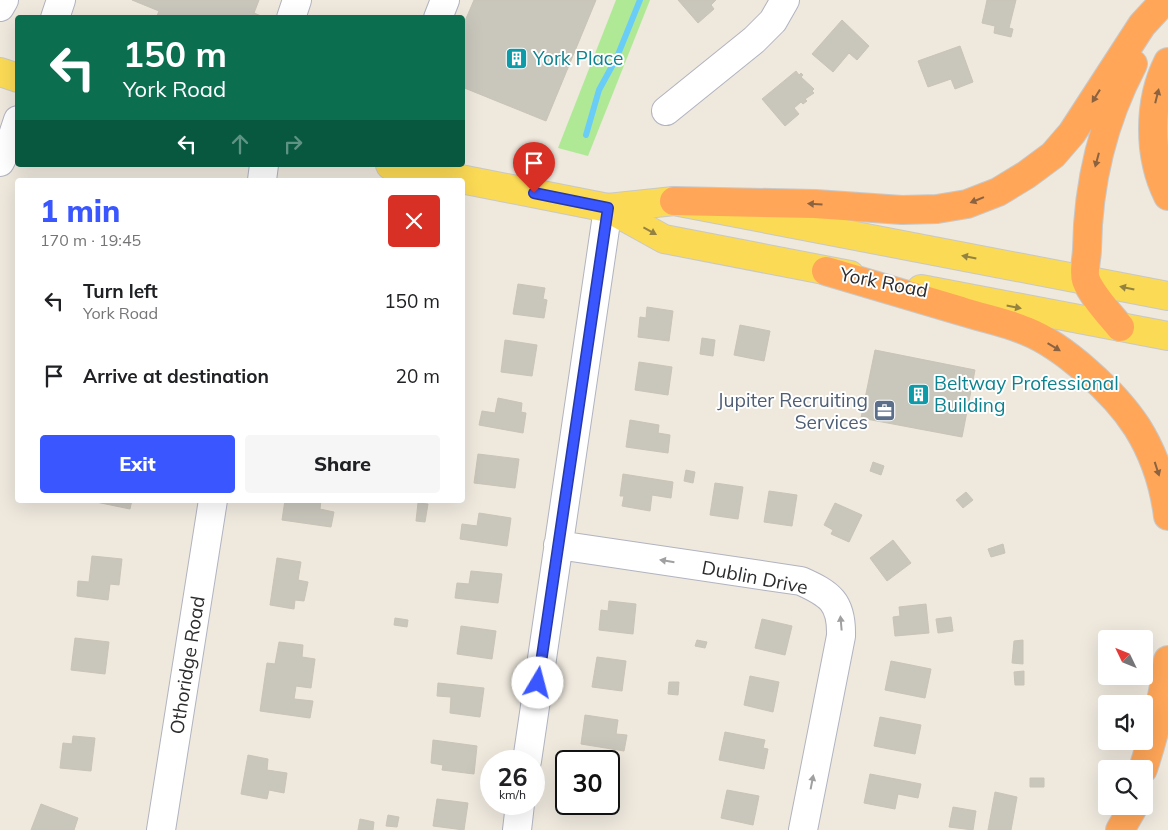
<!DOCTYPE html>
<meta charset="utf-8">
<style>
:root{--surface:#fff;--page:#f6f6f6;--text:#202124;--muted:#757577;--accent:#3a57ff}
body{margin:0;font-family:Mulish,sans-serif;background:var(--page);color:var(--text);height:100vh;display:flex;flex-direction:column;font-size:19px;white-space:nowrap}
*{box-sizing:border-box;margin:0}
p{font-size:16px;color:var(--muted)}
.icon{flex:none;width:28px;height:28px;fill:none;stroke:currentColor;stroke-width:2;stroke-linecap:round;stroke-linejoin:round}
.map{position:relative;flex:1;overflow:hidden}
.details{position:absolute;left:15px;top:178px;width:450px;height:325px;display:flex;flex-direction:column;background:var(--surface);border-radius:5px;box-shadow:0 5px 20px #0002}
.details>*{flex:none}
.banner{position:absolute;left:15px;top:15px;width:450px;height:152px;border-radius:5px;box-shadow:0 5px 20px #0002;background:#0b6e4f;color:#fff;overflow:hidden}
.needle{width:32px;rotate:313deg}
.buttons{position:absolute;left:1098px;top:630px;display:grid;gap:10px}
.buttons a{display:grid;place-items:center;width:55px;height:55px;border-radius:5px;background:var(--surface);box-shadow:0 5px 20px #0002;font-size:25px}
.speed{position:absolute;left:480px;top:750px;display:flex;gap:10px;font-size:25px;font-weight:700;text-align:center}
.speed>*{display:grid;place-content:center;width:65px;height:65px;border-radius:50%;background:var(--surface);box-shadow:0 5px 20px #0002;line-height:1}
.speed small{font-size:12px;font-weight:400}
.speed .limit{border:2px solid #111;border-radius:8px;background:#fff;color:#111}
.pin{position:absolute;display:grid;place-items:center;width:42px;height:42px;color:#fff;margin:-51px -21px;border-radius:50% 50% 50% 0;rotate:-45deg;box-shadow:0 0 5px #0007}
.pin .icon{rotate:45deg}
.me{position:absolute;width:55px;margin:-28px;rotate:8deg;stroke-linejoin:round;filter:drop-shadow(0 0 4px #0008)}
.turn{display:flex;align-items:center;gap:18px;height:105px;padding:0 25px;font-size:22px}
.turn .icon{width:65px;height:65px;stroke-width:2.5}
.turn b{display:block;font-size:35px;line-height:42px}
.lanes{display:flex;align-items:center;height:48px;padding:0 25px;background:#0003;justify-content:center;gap:25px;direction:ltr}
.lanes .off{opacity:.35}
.round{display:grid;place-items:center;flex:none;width:52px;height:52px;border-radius:5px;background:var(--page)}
.head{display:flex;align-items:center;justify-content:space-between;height:85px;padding:0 25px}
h1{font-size:30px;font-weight:800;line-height:38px;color:var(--accent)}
.action{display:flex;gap:10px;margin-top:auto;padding:10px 25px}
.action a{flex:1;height:58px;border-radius:5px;background:var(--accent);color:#fff;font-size:20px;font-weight:800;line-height:58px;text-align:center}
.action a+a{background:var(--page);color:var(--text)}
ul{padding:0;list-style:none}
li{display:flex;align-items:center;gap:15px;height:75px;padding:0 25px}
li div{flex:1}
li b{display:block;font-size:19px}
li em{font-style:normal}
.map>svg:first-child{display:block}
</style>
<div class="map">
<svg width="1168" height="830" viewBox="0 0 1168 830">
<rect width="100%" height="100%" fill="#eee8dd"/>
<path fill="#afe996" d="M616 0H650L588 156 558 148Z"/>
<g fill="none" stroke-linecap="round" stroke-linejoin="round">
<path stroke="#69cdf8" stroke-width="6" d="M586 135 599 90 617 57 640 0"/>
</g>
<path fill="#c9c6bc" stroke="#cac4b6" d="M132 0H259L254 13 261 16V18H156L159 11Z
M474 0H596L546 121 462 87V28Z
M678 0H716L711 5 714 9 698 23Z
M987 0H1016L1009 28 1013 29 1011 37 994 33 995 26 982 23Z
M842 20 869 46 857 60 849 53 833 72 812 54Z
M960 46 973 82 955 89 951 79 928 87 918 61Z
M796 71 799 75 801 73 803 75 801 77 814 89 812 91 814 93 805 99 807 101 803 104 801 102 794 108 799 114 785 126 762 99Z
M518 284 545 288 543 299 547 300 544 318 513 314Z
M647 307 673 311 669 341 638 337 640 317 646 318Z
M740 325 770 331 764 361 734 355Z
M702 338 715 340 713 356 700 354Z
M505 340 537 345 532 376 501 372Z
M875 350 975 370 962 437 861 418Z
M639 362 672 367 668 395 635 390Z
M498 398 522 403 521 412 526 413 523 433 479 425 482 411 495 413Z
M630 420 659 425 658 433 670 435 668 453 626 447Z
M478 454 519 459 515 488 474 483Z
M873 462 884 466 881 475 870 471Z
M686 470 695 472 693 483 684 481Z
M623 474 673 482 671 498 652 495 650 511 622 506 624 496H620Z
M715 483 743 487 738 519 710 515Z
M769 491 797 495 792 526 764 522Z
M966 492 973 500 963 508 956 500Z
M97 500H132L130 509 96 502Z
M285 500H321L320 509 334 512 331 527 282 520Z
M418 503 428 504 425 522 416 521Z
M835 503 862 515 849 542 831 534 833 530 824 525Z
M479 513 511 518 507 546 460 539 462 524 477 526Z
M893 540 911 563 887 581 870 558Z
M1003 544 1005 553 991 557 988 549Z
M92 556 122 559 119 585 110 584 108 600 77 596 78 581 89 582Z
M277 558 301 562 298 580 308 582 304 601 295 600 294 609 270 605Z
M471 571 502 574 498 603 455 598 457 583 469 584Z
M609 601 636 604 633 634 599 630 601 610 608 611Z
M926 604 929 633 895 636 893 617 900 616 899 607Z
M951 617 953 631 938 633 936 619Z
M395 618 408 620 407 627 394 625Z
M762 619 792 626 785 655 755 648Z
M461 626 496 631 492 659 457 654Z
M75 638 109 642 105 674 71 670Z
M697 640 707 642 705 648 695 646Z
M1023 640V664L1012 663 1014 641Z
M279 642 303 645 302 657 315 659 311 688 296 686 294 699 313 701 310 718 260 711 267 663 275 664Z
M597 657 626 661 622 691 592 687Z
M891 661 931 669 925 698 885 690Z
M1024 671V685H1015L1014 672Z
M750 676 779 682 773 712 744 705Z
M669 682H679L678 695 668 694Z
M438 683 484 688 480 717 450 713 451 697 437 696Z
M585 715 618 720 616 734 627 735 624 751 581 744Z
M880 717 921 725 915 754 874 746Z
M725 732 765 740 763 748 768 749 764 769 719 760Z
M73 736 95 738 91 771 60 768 63 743 72 744Z
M433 740 477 746 474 774 442 770 443 765 431 763Z
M248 755 268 759 267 770 287 773 284 793 269 790 267 799 241 794Z
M870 774 921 784 918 798 898 794 895 809 864 803Z
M1030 778H1044V787H1030Z
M727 790 759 796 753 825 721 818Z
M995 792 1017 797 1011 830H988Z
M437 799 468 803 464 830 433 826Z
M41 804 78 818 74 830H31Z
M953 807 976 811 973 830 949 827Z
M388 815 399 817 397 827 386 826Z
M360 819 374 822 373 830H358Z"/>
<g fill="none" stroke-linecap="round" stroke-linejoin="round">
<defs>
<path id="minor" d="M0 7 4 0
M55 18 61 0
M291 18 297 0
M438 18 445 0
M666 111 754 40 773 21 785 0
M0 162 11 141 18 120
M262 180 264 165
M558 545 801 581C830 594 842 602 841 636L803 830
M527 761 608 208
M161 830 213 500
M517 830 520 804"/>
<path id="major" d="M0 72 18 78
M390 165 608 208 674 201 1168 296
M608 208 664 239 850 275
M921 289 1168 336"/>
<path id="highway" d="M1168 62C1148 102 1148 156 1168 196
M674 201 815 204 902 210 937 209 967 204 998 192 1026 175 1053 155 1072 133 1142 25 1165 0
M826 271C871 284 916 298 961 311 982 318 1005 322 1026 331 1064 346 1115 393 1137 427 1154 454 1164 485 1168 516
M1120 327C1110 315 1091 294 1086 280 1083 271 1087 258 1087 249 1088 183 1102 123 1133 64
M1143 769C1155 733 1163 698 1168 660
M1120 830 1134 806"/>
</defs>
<use href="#minor" stroke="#b1b3c0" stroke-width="30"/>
<use href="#major" stroke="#c8c8c8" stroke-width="30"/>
<use href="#highway" stroke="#c8c8c8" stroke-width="30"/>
<use href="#minor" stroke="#fff" stroke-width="28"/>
<use href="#major" stroke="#fbda55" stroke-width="28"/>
<use href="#highway" stroke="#ffa658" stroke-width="28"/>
</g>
<defs><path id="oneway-solid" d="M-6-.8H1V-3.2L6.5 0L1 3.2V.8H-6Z" transform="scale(1.25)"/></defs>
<g fill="#8b6340">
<use href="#oneway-solid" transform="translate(1096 96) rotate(122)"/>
<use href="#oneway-solid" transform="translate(1157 96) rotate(-76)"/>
<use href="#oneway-solid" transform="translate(1097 160) rotate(105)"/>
<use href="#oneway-solid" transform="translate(977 200) rotate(158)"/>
<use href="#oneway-solid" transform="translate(815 204) rotate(-177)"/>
<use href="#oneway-solid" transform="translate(1054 347) rotate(31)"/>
<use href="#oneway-solid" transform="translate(1157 469) rotate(72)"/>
</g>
<g fill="#948340">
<use href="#oneway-solid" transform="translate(650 231) rotate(29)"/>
<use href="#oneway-solid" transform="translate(969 257) rotate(-169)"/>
<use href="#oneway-solid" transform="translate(1127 288) rotate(-168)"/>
<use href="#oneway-solid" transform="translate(1014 307) rotate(11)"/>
</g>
<g fill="#a0a0a0">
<use href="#oneway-solid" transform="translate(667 561) rotate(-171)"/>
<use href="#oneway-solid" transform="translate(841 623) rotate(-95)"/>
<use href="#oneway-solid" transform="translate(812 782) rotate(-79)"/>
</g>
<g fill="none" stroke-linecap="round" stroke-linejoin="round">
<defs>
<path id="route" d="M534 193 608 208 538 683"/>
</defs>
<use href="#route" stroke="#2639a6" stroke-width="12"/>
<use href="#route" stroke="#3a57ff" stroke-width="9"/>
</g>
<defs>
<symbol id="building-square" viewBox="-11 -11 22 22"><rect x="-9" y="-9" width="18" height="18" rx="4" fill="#0f9aa8" stroke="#fff"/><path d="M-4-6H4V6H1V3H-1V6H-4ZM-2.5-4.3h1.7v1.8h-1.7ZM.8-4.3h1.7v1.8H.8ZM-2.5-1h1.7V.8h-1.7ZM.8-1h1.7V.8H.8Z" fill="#fff"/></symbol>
<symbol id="office-square" viewBox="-11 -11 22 22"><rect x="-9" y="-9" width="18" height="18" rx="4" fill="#5c6f8a" stroke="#fff"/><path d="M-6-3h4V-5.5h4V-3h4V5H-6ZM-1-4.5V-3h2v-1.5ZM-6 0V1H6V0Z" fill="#fff"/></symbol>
</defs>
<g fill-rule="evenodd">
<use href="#building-square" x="504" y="46" width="25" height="25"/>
<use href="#building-square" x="906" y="382" width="25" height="25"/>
<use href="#office-square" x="872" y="398" width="25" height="25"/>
</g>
<g text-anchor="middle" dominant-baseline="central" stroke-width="4" stroke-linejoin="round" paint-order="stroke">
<g font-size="19" fill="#0d838f" stroke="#fff" text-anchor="start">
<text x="533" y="58">York Place</text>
<text x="934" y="383">Beltway Professional<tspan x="934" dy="22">Building</tspan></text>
</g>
<g font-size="19" fill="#2c2c2c" stroke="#fff">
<text transform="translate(884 282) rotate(11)">York Road</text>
<text transform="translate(755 577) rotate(11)">Dublin Drive</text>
<text transform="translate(187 665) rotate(-81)">Othoridge Road</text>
</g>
<g font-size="19" fill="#4e5e75" stroke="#fff" text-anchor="end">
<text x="868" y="400">Jupiter Recruiting<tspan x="868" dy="22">Services</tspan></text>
</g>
</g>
</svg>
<div class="buttons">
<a><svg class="needle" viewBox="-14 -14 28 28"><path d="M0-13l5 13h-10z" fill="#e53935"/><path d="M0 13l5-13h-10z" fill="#757577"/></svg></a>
<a><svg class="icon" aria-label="sound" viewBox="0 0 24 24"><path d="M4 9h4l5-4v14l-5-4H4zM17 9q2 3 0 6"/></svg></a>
<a><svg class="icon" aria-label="search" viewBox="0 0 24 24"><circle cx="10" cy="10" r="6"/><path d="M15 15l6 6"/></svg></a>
</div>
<div class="speed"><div>26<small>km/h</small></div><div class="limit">30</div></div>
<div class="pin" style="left:534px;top:193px;background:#d93025"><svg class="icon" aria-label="arrive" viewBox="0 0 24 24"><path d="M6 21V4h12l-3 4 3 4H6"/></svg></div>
<svg class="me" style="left:538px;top:683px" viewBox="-20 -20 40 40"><circle r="19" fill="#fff"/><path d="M0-13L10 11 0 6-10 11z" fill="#3a57ff"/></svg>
<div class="banner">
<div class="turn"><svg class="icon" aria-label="left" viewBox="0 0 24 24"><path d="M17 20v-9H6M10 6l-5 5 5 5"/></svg><div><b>150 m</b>York Road</div></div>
<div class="lanes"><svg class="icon" aria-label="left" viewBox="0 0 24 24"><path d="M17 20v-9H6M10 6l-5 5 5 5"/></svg><svg class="icon off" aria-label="ahead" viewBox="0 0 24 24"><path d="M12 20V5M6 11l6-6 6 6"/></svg><svg class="icon off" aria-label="right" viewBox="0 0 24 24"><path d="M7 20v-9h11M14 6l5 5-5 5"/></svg></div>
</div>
<section class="details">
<div class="head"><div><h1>1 min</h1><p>170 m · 19:45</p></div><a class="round" style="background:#d93025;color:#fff"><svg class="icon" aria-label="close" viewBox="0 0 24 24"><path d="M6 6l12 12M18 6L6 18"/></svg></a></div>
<ul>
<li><svg class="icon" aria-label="left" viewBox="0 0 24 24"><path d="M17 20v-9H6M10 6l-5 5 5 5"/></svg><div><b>Turn left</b><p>York Road</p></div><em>150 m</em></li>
<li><svg class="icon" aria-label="arrive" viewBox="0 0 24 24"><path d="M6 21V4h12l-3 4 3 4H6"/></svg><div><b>Arrive at destination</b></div><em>20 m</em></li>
</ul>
<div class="action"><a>Exit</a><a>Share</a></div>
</section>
</div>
